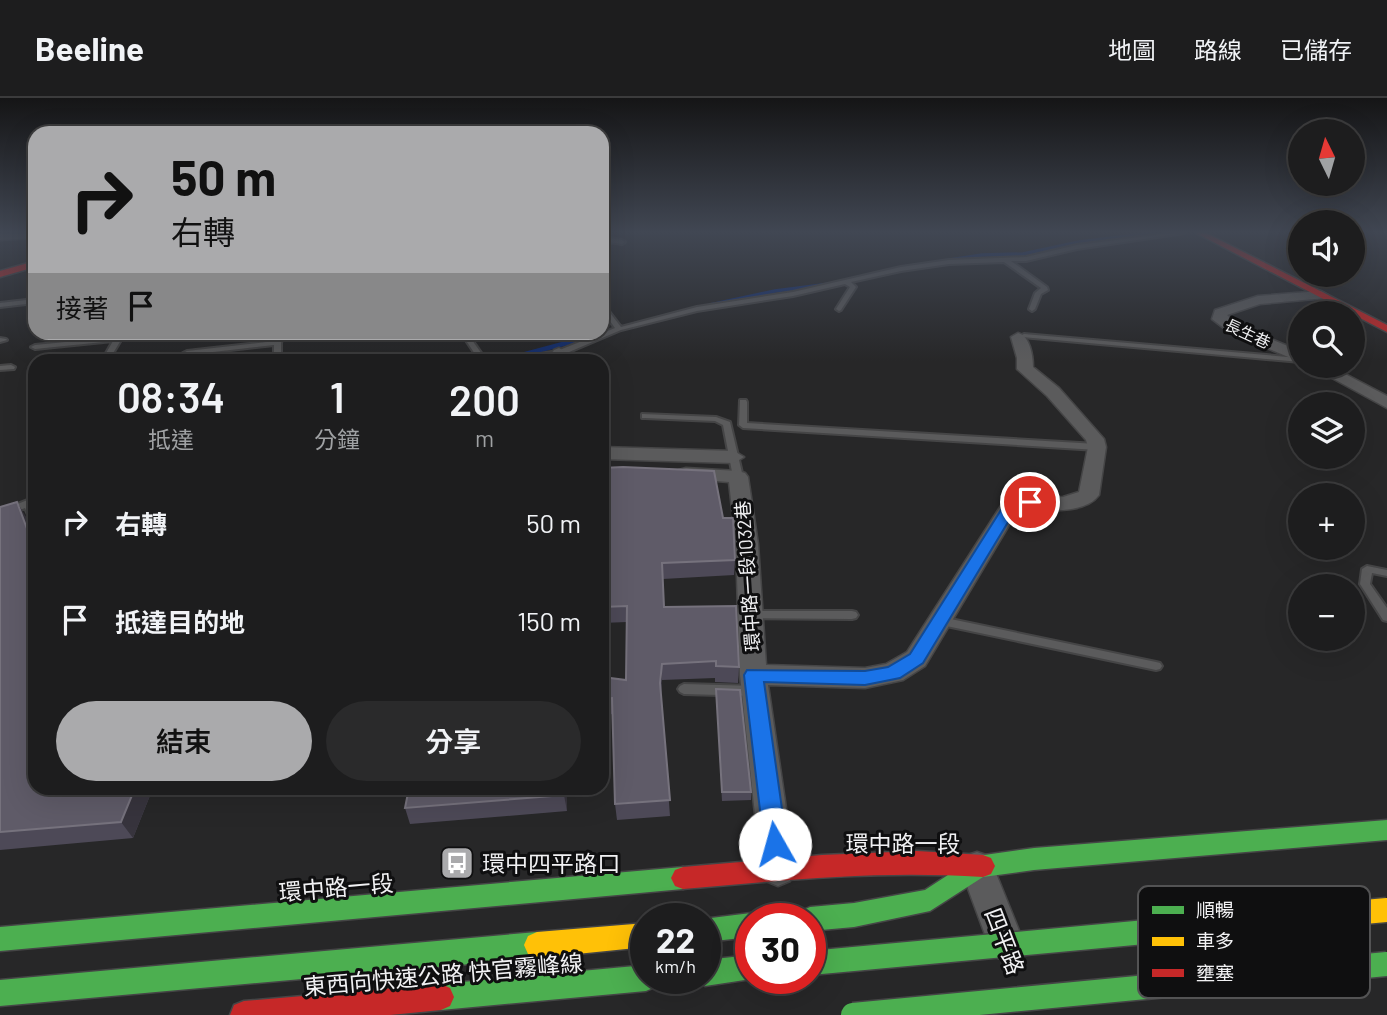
<!DOCTYPE html>
<html lang="zh-TW">
<meta charset="utf-8">
<style>
:root{--surface:#1d1d1e;--page:#2a2a2b;--text:#f1f3f6;--muted:#a0a2a4;--line:#3b3b3c;--accent:#aaaaac}
body{margin:0;font-family:Barlow,"Noto Sans TC",sans-serif;background:var(--page);color:var(--text);height:100vh;display:flex;flex-direction:column;font-size:26px;white-space:nowrap}
*{box-sizing:border-box;margin:0}
p{font-size:23px;color:var(--muted)}
.icon{flex:none;width:38px;height:38px;fill:none;stroke:currentColor;stroke-width:2;stroke-linecap:round;stroke-linejoin:round}
.map{position:relative;flex:1;overflow:hidden}
.sheet{position:absolute;left:28px;top:256px;width:581px;height:441px;display:flex;flex-direction:column;background:var(--surface);border-radius:21px;box-shadow:0 7px 28px #0002,0 0 0 2px var(--line)}
.sheet>*{flex:none}
.hud{position:absolute;left:28px;top:28px;width:581px;height:214px;border-radius:21px;box-shadow:0 7px 28px #0002,0 0 0 2px var(--line);background:#aaaaac;color:#111;overflow:hidden}
.needle{width:46px;rotate:355deg}
.fabs{position:absolute;left:1288px;top:21px;display:grid;gap:14px}
.fabs a{display:grid;place-items:center;width:77px;height:77px;border-radius:50%;background:var(--surface);box-shadow:0 7px 28px #0002,0 0 0 2px var(--line);font-size:35px}
.speed{position:absolute;left:630px;top:805px;display:flex;gap:14px;font-size:35px;font-weight:700;text-align:center}
.speed>*{display:grid;place-content:center;width:91px;height:91px;border-radius:50%;background:var(--surface);box-shadow:0 7px 28px #0002,0 0 0 2px var(--line);line-height:1}
.speed small{font-size:18px;font-weight:400}
.speed .limit{border:10px solid #d22;background:#fff;color:#111}
.pin{position:absolute;display:grid;place-items:center;width:60px;height:60px;color:#fff;margin:-30px;border:4px solid #fff;border-radius:50%;box-shadow:0 2px 7px #0007}
.me{position:absolute;width:77px;margin:-38px;rotate:353deg;stroke-linejoin:round;filter:drop-shadow(0 0 5px #0008)}
.turn{display:flex;align-items:center;gap:24px;height:147px;padding:0 28px;font-size:32px}
.turn .icon{width:91px;height:91px;stroke-width:2.5}
.turn b{display:block;font-size:49px;line-height:60px}
.then{display:flex;align-items:center;height:66px;padding:0 28px;background:#0003;gap:14px;font-size:26px}
.eta{display:flex;justify-content:space-evenly;align-items:center;height:119px;text-align:center}
.eta b{font-size:42px;font-weight:600;line-height:49px}
.primary-button{display:flex;gap:14px;margin-top:auto;padding:14px 28px}
.primary-button a{flex:1;height:80px;border-radius:42px;background:var(--accent);color:#111;font-size:28px;font-weight:600;line-height:80px;text-align:center}
.primary-button a+a{background:var(--page);color:var(--text)}
ul{padding:0;list-style:none}
li{display:flex;align-items:center;gap:21px;height:98px;padding:0 28px}
li div{flex:1}
li b{display:block;font-size:26px}
li em{font-style:normal}
header{display:flex;align-items:center;gap:42px;box-sizing:border-box;height:98px;padding:0 35px;background:var(--surface);border-bottom:2px solid var(--line)}
header strong{font-size:33px}
nav{display:flex;gap:38px;margin-inline-start:auto;font-size:24px}
.map>svg:first-child{display:block}
</style>
<header>
<strong>Beeline</strong>
<nav><a>地圖</a><a>路線</a><a>已儲存</a></nav>
</header>
<div class="map">
<svg width="1387" height="917" viewBox="0 0 1387 917">
<rect width="100%" height="100%" fill="#272728"/>
<g fill="none" stroke-linecap="round" stroke-linejoin="round">
<path stroke="#163172" stroke-width="3.5" d="M937 164 982 157 1023 156 1079 144 1153 135
M710 207 775 193 830 186"/>
<path stroke="#163172" stroke-width="4.5" d="M503 262 608 234"/>
<defs>
<path id="lane" d="M1171 135H1184L1077 151 1026 163H1011L1047 189 1048 192 1041 196 1035 211 1032 213 1029 211 1035 195 1041 190 1004 164 949 166 901 173 851 184 856 189 841 212 839 213 836 211 850 189 845 186 793 198 697 213 621 232 562 257 529 262H515L519 260 557 253 615 230 602 212V206L604 207 621 229 697 209 793 194 901 169 949 162 1026 159 1077 147Z
M602 139 622 142 625 144 622 146 602 143Z
M35 201V205L0 209V205Z
M154 234H182L121 242 109 262H102L113 243 35 251 31 249 35 247 116 239 120 235 123 238Z
M277 234H284L281 245V262H274V247L187 257 183 255 187 253 275 243Z
M493 234H511L472 242 486 262H479L465 241Z
M1024 236 1300 260V264L1022 239V237Z
M0 240 6 241 7 242 0 244Z
M11 267 15 269 14 271 0 272V268Z
M740 302H746L747 304V325L1097 346 1101 349 1097 352 743 330 739 327Z
M642 316 716 319 730 324 743 379 738 382 733 379 723 327 715 323 645 320H642Z
M35 399V405L33 406 35 424 30 421 25 410 0 420V413Z
M1367 468 1387 472V478L1372 475 1370 486 1387 510V523L1383 522 1360 486 1362 471Z
M751 513H852L856 514 858 517 856 520 852 521 747 520 745 517 747 514Z
M941 519 1156 564 1160 565 1162 568 1160 571 1156 572 937 526 935 523 937 520Z
M684 586 756 588 760 590 762 593 760 596 756 598 684 596 680 594 678 591 680 588Z"/>
<path id="street" d="M35 135V140L0 142V136Z
M1321 193 1328 197 1326 200 1260 206 1227 217 1239 228 1300 253V264L1229 234 1212 221 1215 212 1258 198Z
M1018 235C1030 238 1033 258 1033 269L1059 290 1104 341 1106 349 1099 397C1084 418 1041 411 1018 412L925 568 903 582 865 590 768 587 795 772 790 783 778 788 766 783 761 772 740 577 736 446 729 384 679 380 676 376 679 372 686 370 738 373 745 375 748 379 758 446 766 567 865 570 886 566 907 554 1004 403 1063 399 1079 394 1088 349 1086 342 1047 298 1017 271V260L1011 239Z
M559 250 567 255 564 262H548L554 252Z
M1310 268H1330L1387 298V310Z
M602 349 734 353 744 359 734 365 602 361Z
M977 754 989 758 1024 845 1019 858 1006 863 993 858 960 769 965 758Z"/>
<path id="fast" d="M1387 722V742L1034 772 983 779 930 813 854 829 810 833V821H798L801 813 810 809 854 805 925 792 977 758 1034 750Z
M683 769 691 772 695 780 691 788 683 791 0 853V829Z
M751 815 761 821H751V839L705 844V821H703Z
M537 834 546 838 550 847 546 856 537 860 0 908V882Z
M751 857V880H758L705 888 696 884 694 880H705V862Z
M646 867V880H659L655 889 646 893 441 912 432 908 428 899 432 890 441 886Z"/>
<path id="slow" d="M646 825V849L537 860 528 856 524 847 528 838 537 834Z"/>
<path id="jam" d="M1196 135H1206L1387 227V234Z
M35 163V169L0 179V173Z
M917 753 983 757 991 760 995 768 991 776 983 779C880 772 785 782 683 791L675 788 671 780 675 772 683 769 822 757Z
M441 886 450 890 454 899 450 908 441 912 390 917H230L234 907 244 903Z"/>
</defs>
<use href="#lane" stroke="#454546" stroke-width="4"/>
<use href="#street" stroke="#454546" stroke-width="3"/>
<use href="#fast" stroke="#454546" stroke-width="3"/>
<use href="#slow" stroke="#454546" stroke-width="3"/>
<use href="#jam" stroke="#454546" stroke-width="3"/>
<use href="#lane" fill="#5b5b5c" fill-rule="evenodd"/>
<use href="#street" fill="#5b5b5c" fill-rule="evenodd"/>
<use href="#fast" fill="#4caf50" fill-rule="evenodd"/>
<use href="#slow" fill="#ffc107" fill-rule="evenodd"/>
<use href="#jam" fill="#c62828" fill-rule="evenodd"/>
<defs>
<path id="fast-bridge" d="M810 865 1286 821
M853 917 1387 866"/>
<path id="slow-bridge" d="M1286 821 1387 812"/>
</defs>
<use href="#fast-bridge" stroke="#454546" stroke-width="27" stroke-linecap="butt"/>
<use href="#slow-bridge" stroke="#454546" stroke-width="27" stroke-linecap="butt"/>
<use href="#fast-bridge" stroke="#4caf50" stroke-width="24"/>
<use href="#slow-bridge" stroke="#ffc107" stroke-width="24"/>
</g>
<path fill="#4d4957" d="M602 370 723 420 735 462 734 477 663 481 664 509 739 569 738 585 715 584V580L662 582 661 597 670 718 617 722 615 706 613 616 602 617V579L626 582 627 524 602 525Z
M0 409 26 419 35 690H153L133 740 0 752Z
M716 591 751 694V702L722 703Z
M409 690H566L567 713 410 726 405 710Z"/>
<path fill="#37343d" d="M17 404 26 419 35 442V452Z
M662 566V582L660 602V585Z
M135 690H153L133 740 121 724Z
M564 690H566L567 713 564 697Z"/>
<path fill="#5f5b68" stroke="#76727d" stroke-width="2" d="M623 369 714 373 723 420H733L735 462 662 465 664 509 736 508 739 569 716 568V563L662 566 660 585 670 702 615 706 612 600 602 601V579L626 582 627 508 602 509V370Z
M17 404 35 452V690H135L121 724 0 734V409Z
M716 591 740 592 751 694H722Z
M409 690H564V697L405 710Z"/>
<linearGradient id="sky" x2="0" y2="1"><stop stop-color="#151516"/><stop offset="0.51" stop-color="#414753"/><stop offset="1" stop-color="#414753" stop-opacity="0"/></linearGradient>
<rect width="1387" height="263" fill="url(#sky)"/>
<path fill="#1a73e8" stroke="#114b97" stroke-width="2" d="M1030 400 1038 404 1036 407 1016 411 923 565 900 580 865 587 764 584 787 746 783 753 775 756 767 753 764 746 744 577 747 572 865 573 888 569 910 556 1006 404Z"/>
<defs>
<symbol id="bus-square" viewBox="-11 -11 22 22"><rect x="-9" y="-9" width="18" height="18" rx="4" fill="#aaaaac" stroke="#0f0f10"/><path d="M-5-6H5V4H4V6H2V4H-2V6H-4V4H-5ZM-3.5-4V0h7V-4ZM-3.5 1.2v1.5H-2V1.2ZM2 1.2v1.5H3.5V1.2Z" fill="#fff"/></symbol>
</defs>
<g fill-rule="evenodd">
<use href="#bus-square" x="438" y="746" width="38" height="38"/>
</g>
<g text-anchor="middle" dominant-baseline="central" stroke-width="6" stroke-linejoin="round" paint-order="stroke">
<g font-size="16" fill="#f1f1f3" stroke="#0f0f10">
<text transform="translate(1248 235) rotate(25)">長生巷</text>
</g>
<g font-size="19" fill="#f1f1f3" stroke="#0f0f10">
<text transform="translate(747 478) rotate(-94)">環中路一段1032巷</text>
</g>
<g font-size="23" fill="#f1f1f3" stroke="#0f0f10">
<text x="903" y="745">環中路一段</text>
<text transform="translate(336 789) rotate(-5)">環中路一段</text>
<text transform="translate(1005 843) rotate(69)">四平路</text>
<text transform="translate(443 876) rotate(-5)">東西向快速公路 快官霧峰線</text>
</g>
<g font-size="23" fill="#f1f1f3" stroke="#0f0f10" text-anchor="start">
<text x="482" y="765">環中四平路口</text>
</g>
</g>
<rect x="1138" y="788" width="232" height="112" rx="10" fill="#0f0f10" stroke="#535354" stroke-width="2"/>
<rect x="1152" y="808" width="32" height="8" fill="#4caf50"/>
<rect x="1152" y="839" width="32" height="9" fill="#ffc107"/>
<rect x="1152" y="871" width="32" height="8" fill="#c62828"/>
<g font-size="19" fill="#f1f1f3">
<text x="1196" y="819">順暢</text>
<text x="1196" y="850">車多</text>
<text x="1196" y="882">壅塞</text>
</g>
</svg>
<div class="fabs">
<a><svg class="needle" viewBox="-14 -14 28 28"><path d="M0-13l5 13h-10z" fill="#e53935"/><path d="M0 13l5-13h-10z" fill="#a0a2a4"/></svg></a>
<a><svg class="icon" aria-label="sound" viewBox="0 0 24 24"><path d="M4 9h4l5-4v14l-5-4H4zM17 9q2 3 0 6"/></svg></a>
<a><svg class="icon" aria-label="search" viewBox="0 0 24 24"><circle cx="10" cy="10" r="6"/><path d="M15 15l6 6"/></svg></a>
<a><svg class="icon" aria-label="layers" viewBox="0 0 24 24"><path d="M12 4l9 5-9 5-9-5zM3 14l9 5 9-5"/></svg></a>
<a>+</a>
<a>−</a>
</div>
<div class="speed"><div>22<small>km/h</small></div><div class="limit">30</div></div>
<div class="pin" style="left:1030px;top:404px;background:#d93025"><svg class="icon" aria-label="arrive" viewBox="0 0 24 24"><path d="M6 21V4h12l-3 4 3 4H6"/></svg></div>
<svg class="me" style="left:775px;top:746px" viewBox="-20 -20 40 40"><circle r="19" fill="#fff"/><path d="M0-13L10 11 0 6-10 11z" fill="#1a73e8"/></svg>
<div class="hud">
<div class="turn"><svg class="icon" aria-label="right" viewBox="0 0 24 24"><path d="M7 20v-9h11M14 6l5 5-5 5"/></svg><div><b>50 m</b>右轉</div></div>
<div class="then">接著<svg class="icon" aria-label="arrive" viewBox="0 0 24 24"><path d="M6 21V4h12l-3 4 3 4H6"/></svg></div>
</div>
<section class="sheet">
<div class="eta">
<div><b>08:34</b><p>抵達</p></div>
<div><b>1</b><p>分鐘</p></div>
<div><b>200</b><p>m</p></div>
</div>
<ul>
<li><svg class="icon" aria-label="right" viewBox="0 0 24 24"><path d="M7 20v-9h11M14 6l5 5-5 5"/></svg><div><b>右轉</b></div><em>50 m</em></li>
<li><svg class="icon" aria-label="arrive" viewBox="0 0 24 24"><path d="M6 21V4h12l-3 4 3 4H6"/></svg><div><b>抵達目的地</b></div><em>150 m</em></li>
</ul>
<div class="primary-button"><a>結束</a><a>分享</a></div>
</section>
</div>
